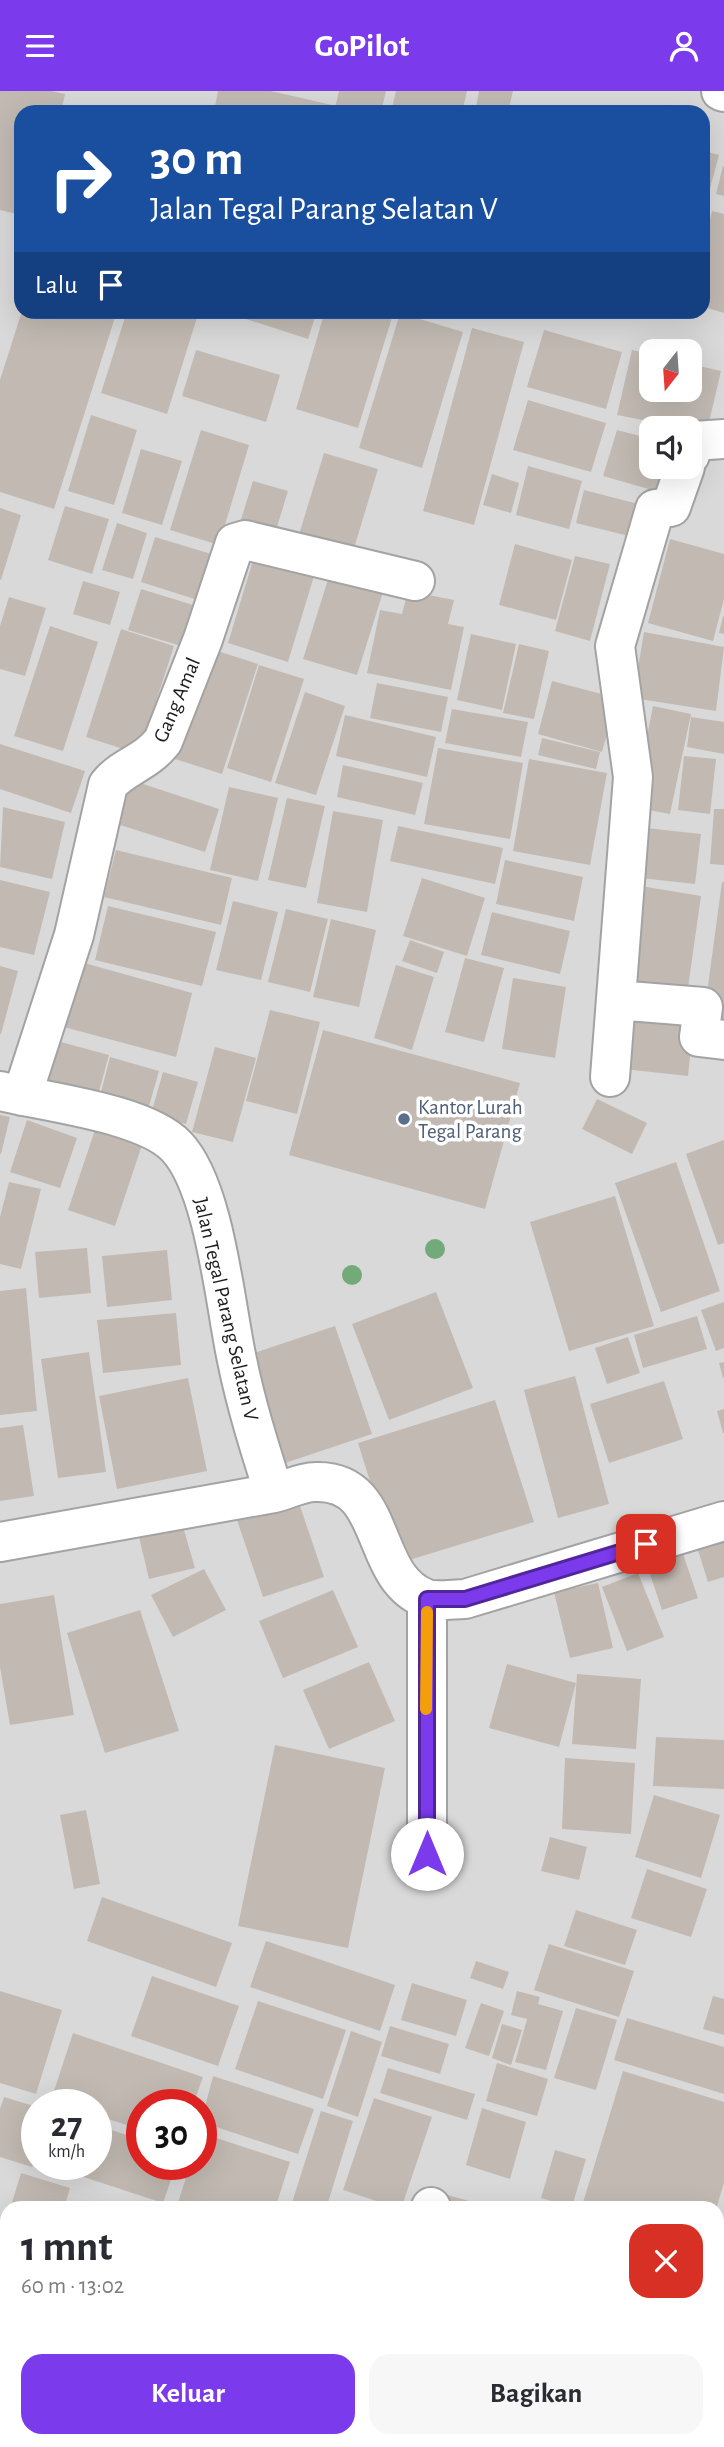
<!DOCTYPE html>
<html lang="id">
<meta charset="utf-8">
<style>
:root{--surface:#fff;--page:#f7f7f7;--text:#2b2b33;--muted:#7c7c81;--accent:#7c3aed}
body{margin:0;font-family:"Alegreya Sans",sans-serif;background:var(--page);color:var(--text);height:100vh;display:flex;flex-direction:column;font-size:26px;white-space:nowrap}
*{box-sizing:border-box;margin:0}
p{font-size:23px;color:var(--muted)}
.icon{flex:none;width:38px;height:38px;fill:none;stroke:currentColor;stroke-width:2;stroke-linecap:round;stroke-linejoin:round}
.map{position:relative;flex:1;overflow:hidden}
.details{position:absolute;left:0px;top:2110px;width:724px;height:247px;display:flex;flex-direction:column;background:var(--surface);border-radius:21px 21px 0 0;box-shadow:0 7px 28px #0002}
.details>*{flex:none}
.banner{position:absolute;left:14px;top:14px;width:696px;height:214px;border-radius:21px;box-shadow:0 7px 28px #0002;background:#1a4fa0;color:#fff;overflow:hidden}
.needle{width:46px;rotate:197deg}
.fabs{position:absolute;left:639px;top:248px;display:grid;gap:14px}
.fabs a{display:grid;place-items:center;width:63px;height:63px;border-radius:14px;background:var(--surface);box-shadow:0 7px 28px #0002;font-size:35px}
.speed{position:absolute;left:21px;top:1998px;display:flex;gap:14px;font-size:35px;font-weight:700;text-align:center}
.speed>*{display:grid;place-content:center;width:91px;height:91px;border-radius:50%;background:var(--surface);box-shadow:0 7px 28px #0002;line-height:1}
.speed small{font-size:18px;font-weight:400}
.speed .limit{border:10px solid #d22;background:#fff;color:#111}
.pin{position:absolute;display:grid;place-items:center;width:60px;height:60px;color:#fff;margin:-30px;border-radius:14px;box-shadow:0 4px 10px #0006}
.me{position:absolute;width:77px;margin:-38px;rotate:0deg;stroke-linejoin:round;filter:drop-shadow(0 0 5px #0008)}
.turn{display:flex;align-items:center;gap:24px;height:147px;padding:0 21px;font-size:32px}
.turn .icon{width:91px;height:91px;stroke-width:2.5}
.turn b{display:block;font-size:49px;line-height:60px}
.then{display:flex;align-items:center;height:66px;padding:0 21px;background:#0003;gap:14px;font-size:26px}
.round{display:grid;place-items:center;flex:none;width:74px;height:74px;border-radius:21px;background:var(--page)}
.headline{display:flex;align-items:center;justify-content:space-between;height:119px;padding:0 21px}
h1{font-size:42px;font-weight:600;line-height:52px}
.action{display:flex;gap:14px;margin-top:auto;padding:14px 21px}
.action a{flex:1;height:80px;border-radius:21px;background:var(--accent);color:#fff;font-size:28px;font-weight:600;line-height:80px;text-align:center}
.action a+a{background:var(--page);color:var(--text)}
header{display:flex;justify-content:space-between;align-items:center;height:91px;padding:0 21px;background:var(--accent);color:#fff;font-size:32px;font-weight:600}
.map>svg:first-child{display:block}
</style>
<header><svg class="icon" aria-label="menu" viewBox="0 0 24 24"><path d="M4 6h16M4 12h16M4 18h16"/></svg>GoPilot<svg class="icon" aria-label="person" viewBox="0 0 24 24"><circle cx="12" cy="8" r="4"/><path d="M4 21q1-7 8-7t8 7"/></svg></header>
<div class="map">
<svg width="724" height="2356" viewBox="0 0 724 2356">
<rect width="100%" height="100%" fill="#edebe2"/>
<path fill="#dad9d9" fill-rule="evenodd" d="M0 0H724V2356H0ZM21 21H704V220H21ZM651 261H690V299H651ZM651 338H690V376H651ZM37 2014H96V2074H37ZM142 2014H201V2074H142ZM7 2118H718V2350H7Z"/>
<path fill="#c2bab2" d="M0 0H51L65 3 61 21H21V124L0 119Z
M218 0H271L332 14 330 21H214Z
M339 0H386L381 21H351L335 17Z
M396 0H467L462 21H391Z
M479 0H513L508 21H475Z
M704 60 719 64 704 120Z
M723 75H724V105L716 103Z
M712 120 724 123V222L704 216V153Z
M22 220H117L54 418 0 401V289Z
M127 220H199L167 323 101 302Z
M221 220H317L308 248Z
M325 220H394L358 337 296 318Z
M485 220H515L513 228Z
M400 222 463 241 422 377 359 357Z
M472 237 524 251 474 434 423 420Z
M544 239 622 261 606 318 527 296Z
M196 259 280 284 266 331 182 305Z
M632 259 651 263V299H690V273L721 280 706 344 690 338 617 324Z
M528 309 606 332 591 381 513 359Z
M91 324 137 339 114 414 68 400Z
M201 339 249 354 219 454 170 439Z
M617 339 651 348V376H675L666 403 603 385Z
M141 358 182 370 162 434 122 422Z
M324 362 378 378 351 467 297 450Z
M528 375 582 390 569 438 516 424Z
M492 383 519 392 511 422 483 414Z
M253 390 288 400 273 449 238 438Z
M584 399 650 416 641 448 576 432Z
M65 415 109 428 92 483 48 469Z
M0 417 21 424 1 489 0 488Z
M117 432 147 442 133 488 102 479Z
M155 446 218 465 204 511 141 491Z
M670 448 724 463V508L713 550 648 532Z
M515 453 572 469 556 529 499 514Z
M575 465 610 473 590 550 555 540Z
M254 466 314 485 288 571 228 552Z
M330 482 384 498 357 584 303 568Z
M83 490 120 501 110 534 73 523Z
M141 498 193 514 181 555 128 539Z
M408 500 454 509 448 533 464 536 451 599 367 582 380 519 402 523Z
M9 506 46 517 25 585 0 578V535Z
M723 525 724 526V543L719 542Z
M50 535 98 551 63 660 14 645Z
M121 538 174 555 139 663 86 646Z
M644 541 724 556 716 620 633 607Z
M471 543 516 553 502 619 457 609Z
M519 553 549 560 534 628 503 622Z
M208 557 258 573 222 683 172 667Z
M259 574 304 588 271 691 227 677Z
M552 590 617 607 602 661 538 643Z
M377 592 448 606 441 641 370 627Z
M305 601 345 615 316 704 275 692Z
M653 615 691 623 670 723 633 716Z
M452 618 528 631 521 666 445 652Z
M345 624 436 646 427 686 336 665Z
M691 626 724 631V663L687 656Z
M542 647 600 661 596 678 538 664Z
M0 653 85 680 71 722 0 698Z
M438 657 523 672 510 748 424 733Z
M684 665 716 668 710 723 678 719Z
M529 668 607 682 590 774 513 760Z
M343 674 423 692 415 724 337 706Z
M128 688 219 718 205 761 114 732Z
M229 696 278 707 258 790 210 779Z
M287 707 325 715 306 797 268 789Z
M3 716 65 731 52 788 0 776Z
M714 718H724V774L710 773Z
M333 720 383 729 367 821 317 812Z
M398 735 503 757 495 793 390 770Z
M637 736 701 743 695 793 631 786Z
M116 759 232 787 221 834 104 806Z
M505 769 583 786 574 830 496 813Z
M422 787 485 807 467 865 403 845Z
M0 789 50 801 34 864 0 856Z
M722 791H724V942L702 939Z
M641 795 701 805 687 904 627 896Z
M233 810 278 821 261 889 216 879Z
M108 815 216 841 202 895 95 869Z
M286 818 328 828 310 901 268 891Z
M492 821 570 840 560 883 481 864Z
M331 828 376 839 359 916 313 906Z
M410 849 444 861 437 882 402 870Z
M465 867 504 877 484 951 445 941Z
M77 870 192 902 176 966 60 935Z
M396 874 434 886 412 959 374 947Z
M0 875 18 880 1 943H0Z
M513 887 566 896 555 967 502 958Z
M270 919 320 931 297 1023 246 1010Z
M620 919 694 927 688 985 614 977Z
M323 939 520 992 485 1118 289 1064Z
M46 947 109 964 95 1015 33 998Z
M215 956 256 967 233 1051 192 1041Z
M110 966 159 980 146 1026 98 1013Z
M163 981 198 991 186 1033 151 1023Z
M597 1008 647 1032 632 1063 582 1038Z
M0 1024 10 1026 1 1063H0Z
M27 1029 77 1047 60 1097 10 1081Z
M96 1036 143 1051 115 1135 68 1119Z
M724 1049V1152L718 1154 686 1063Z
M676 1071 720 1200 661 1221 615 1092Z
M9 1091 41 1098 21 1178 0 1173V1126Z
M615 1105 654 1235 569 1260 530 1131Z
M87 1157 91 1202 39 1207 35 1161Z
M167 1159 172 1209 107 1216 102 1165Z
M26 1197 37 1320 0 1324V1200Z
M436 1201 473 1297 389 1329 352 1233Z
M724 1211V1257L716 1260 701 1219Z
M176 1222 181 1274 103 1282 97 1229Z
M697 1225 707 1258 643 1277 634 1244Z
M335 1235 372 1343 282 1373 245 1265Z
M628 1246 640 1282 607 1293 595 1257Z
M89 1261 106 1381 58 1387 41 1268Z
M724 1271V1287H723L719 1272Z
M575 1285 609 1413 558 1427 524 1299Z
M188 1287 207 1380 117 1398 99 1305Z
M664 1290 683 1348 609 1372 590 1313Z
M495 1309 534 1431 396 1473 358 1352Z
M724 1318V1342H723L717 1320Z
M23 1334 34 1405 0 1410V1337Z
M298 1409 324 1486 263 1506 237 1429Z
M183 1436 195 1477 149 1488 139 1446Z
M724 1444V1486L708 1491 696 1453Z
M682 1460 698 1507 662 1519 646 1471Z
M204 1478 226 1519 173 1546 151 1504Z
M638 1482 664 1546 627 1560 602 1496Z
M598 1492 613 1557 570 1567 554 1501Z
M333 1499 358 1556 283 1587 259 1530Z
M54 1504 74 1624 10 1634 0 1576V1513Z
M140 1519 179 1640 105 1662 67 1542Z
M369 1571 395 1630 329 1658 303 1599Z
M507 1573 576 1592 559 1656 489 1637Z
M577 1583 641 1588 636 1658 572 1653Z
M656 1646 724 1649V1698L653 1695Z
M275 1654 385 1677 348 1857 238 1835Z
M565 1667 635 1672 631 1743 562 1738Z
M654 1704 720 1724 701 1787 635 1766Z
M86 1719 100 1793 74 1798 60 1724Z
M550 1746 587 1756 579 1789 541 1780Z
M647 1778 707 1798 691 1846 631 1827Z
M102 1806 232 1852 216 1896 87 1850Z
M576 1819 637 1839 625 1874 564 1855Z
M266 1850 395 1894 380 1940 250 1896Z
M549 1853 634 1880 619 1926 534 1899Z
M476 1870 509 1881 503 1898 470 1887Z
M152 1885 239 1915 218 1975 131 1945Z
M412 1892 467 1909 456 1945 401 1929Z
M0 1900 62 1919 36 2003 0 1992Z
M517 1900 540 1906 538 1913 563 1920 546 1979 515 1971 527 1928 511 1924Z
M713 1905 724 1908V1944L703 1938Z
M258 1910 346 1939 323 2008 235 1978Z
M481 1912 504 1920 489 1965 465 1957Z
M576 1917 617 1929 596 1999 554 1987Z
M627 1927 724 1956V2003L614 1969Z
M502 1933 522 1939 511 1974 492 1967Z
M390 1935 449 1953 440 1983 381 1965Z
M351 1940 382 1951 358 2026 327 2015Z
M73 1942 203 1986 193 2014H142V2039L96 2024V2014H66L51 2009Z
M497 1972 548 1988 537 2025 486 2010Z
M388 1977 475 2003 467 2029 380 2002Z
M623 1980 724 2011V2092L716 2118H592L582 2115Z
M213 1985 314 2018 298 2063 201 2031Z
M4 2006 37 2016V2062L32 2076 0 2066V2018Z
M374 2007 432 2026 401 2118 343 2099Z
M482 2017 526 2031 510 2088 466 2074Z
M321 2020 353 2030 326 2118H290Z
M96 2034 142 2049V2074H176L163 2112 47 2074H96Z
M201 2042 290 2071 275 2118H176L190 2074H201Z
M555 2059 586 2068 572 2116 541 2107Z
M21 2082 70 2097 64 2118H10Z
M447 2104 495 2117V2118H443Z
M334 2111 352 2117V2118H332Z
M6 2129H7V2148L1 2146Z
M723 2138H724V2177L718 2175V2158Z
M0 2158 7 2160V2247L1 2267Z
M718 2194 724 2196V2247L718 2245Z
M718 2261 724 2262V2306L718 2304Z
M718 2310 724 2312V2354L712 2351 718 2350Z
M0 2333 7 2336V2350H26L24 2356H0Z
M222 2350H247L246 2356Z
M293 2350H345L342 2356H290Z
M371 2350H430L447 2355 370 2356Z
M450 2350H512L510 2356H448Z
M515 2350H581L584 2351 583 2356H514Z
M593 2350H600L617 2356H591Z"/>
<g fill="none" stroke-linecap="round" stroke-linejoin="round">
<defs>
<path id="minor" d="M721 0 724 1
M690 364 694 350 724 348
M616 909 703 916 699 946 724 949
M610 986 633 686 615 555 655 418 671 416 685 376
M0 1000C46 1011 144 1022 176 1055 215 1095 225 1214 237 1269 246 1314 260 1358 274 1402
M22 1005 74 844 108 694C123 675 145 673 163 650L203 548 235 452 245 449 415 490
M0 1451 274 1402C286 1399 302 1391 315 1391 390 1388 367 1487 427 1508 437 1511 454 1508 465 1508L724 1430
M427 1763V1508
M431 2118V2116
M0 2315 7 2317
M139 2350 161 2356
M364 2356 366 2350"/>
</defs>
<use href="#minor" stroke="#a3a3a3" stroke-width="42"/>
<use href="#minor" stroke="#fff" stroke-width="38"/>
</g>
<g fill="#72ab79">
<circle cx="435" cy="1158" r="10"/>
<circle cx="352" cy="1184" r="10"/>
</g>
<g fill="none" stroke-linecap="round" stroke-linejoin="round">
<defs>
<path id="route" d="M427 1763V1508H465L646 1453"/>
</defs>
<use href="#route" stroke="#51269a" stroke-width="18"/>
<use href="#route" stroke="#7c3aed" stroke-width="12"/>
<path stroke="#f59e0b" stroke-width="12" d="M426 1618 427 1521"/>
</g>
<circle fill="#5c6f8a" stroke="#fff" stroke-width="2.5" cx="404" cy="1028" r="7"/>
<g text-anchor="middle" dominant-baseline="central" stroke-width="7" stroke-linejoin="round" paint-order="stroke">
<g font-size="21" fill="#1c1c1c" stroke="#fff">
<text transform="translate(177 609) rotate(-67)">Gang Amal</text>
<text transform="translate(226 1218) rotate(77)">Jalan Tegal Parang Selatan V</text>
</g>
<g font-size="21" fill="#4e5e75" stroke="#fff" text-anchor="start">
<text x="418" y="1016">Kantor Lurah<tspan x="418" dy="24">Tegal Parang</tspan></text>
</g>
</g>
</svg>
<div class="fabs">
<a><svg class="needle" viewBox="-14 -14 28 28"><path d="M0-13l5 13h-10z" fill="#e53935"/><path d="M0 13l5-13h-10z" fill="#7c7c81"/></svg></a>
<a><svg class="icon" aria-label="sound" viewBox="0 0 24 24"><path d="M4 9h4l5-4v14l-5-4H4zM17 9q2 3 0 6"/></svg></a>
</div>
<div class="speed"><div>27<small>km/h</small></div><div class="limit">30</div></div>
<div class="pin" style="left:646px;top:1453px;background:#d93025"><svg class="icon" aria-label="arrive" viewBox="0 0 24 24"><path d="M6 21V4h12l-3 4 3 4H6"/></svg></div>
<svg class="me" style="left:427px;top:1763px" viewBox="-20 -20 40 40"><circle r="19" fill="#fff"/><path d="M0-13L10 11 0 6-10 11z" fill="#7c3aed"/></svg>
<div class="banner">
<div class="turn"><svg class="icon" aria-label="right" viewBox="0 0 24 24"><path d="M7 20v-9h11M14 6l5 5-5 5"/></svg><div><b>30 m</b>Jalan Tegal Parang Selatan V</div></div>
<div class="then">Lalu<svg class="icon" aria-label="arrive" viewBox="0 0 24 24"><path d="M6 21V4h12l-3 4 3 4H6"/></svg></div>
</div>
<section class="details">
<div class="headline"><div><h1>1 mnt</h1><p>60 m · 13:02</p></div><a class="round" style="background:#d93025;color:#fff"><svg class="icon" aria-label="close" viewBox="0 0 24 24"><path d="M6 6l12 12M18 6L6 18"/></svg></a></div>
<div class="action"><a>Keluar</a><a>Bagikan</a></div>
</section>
</div>
